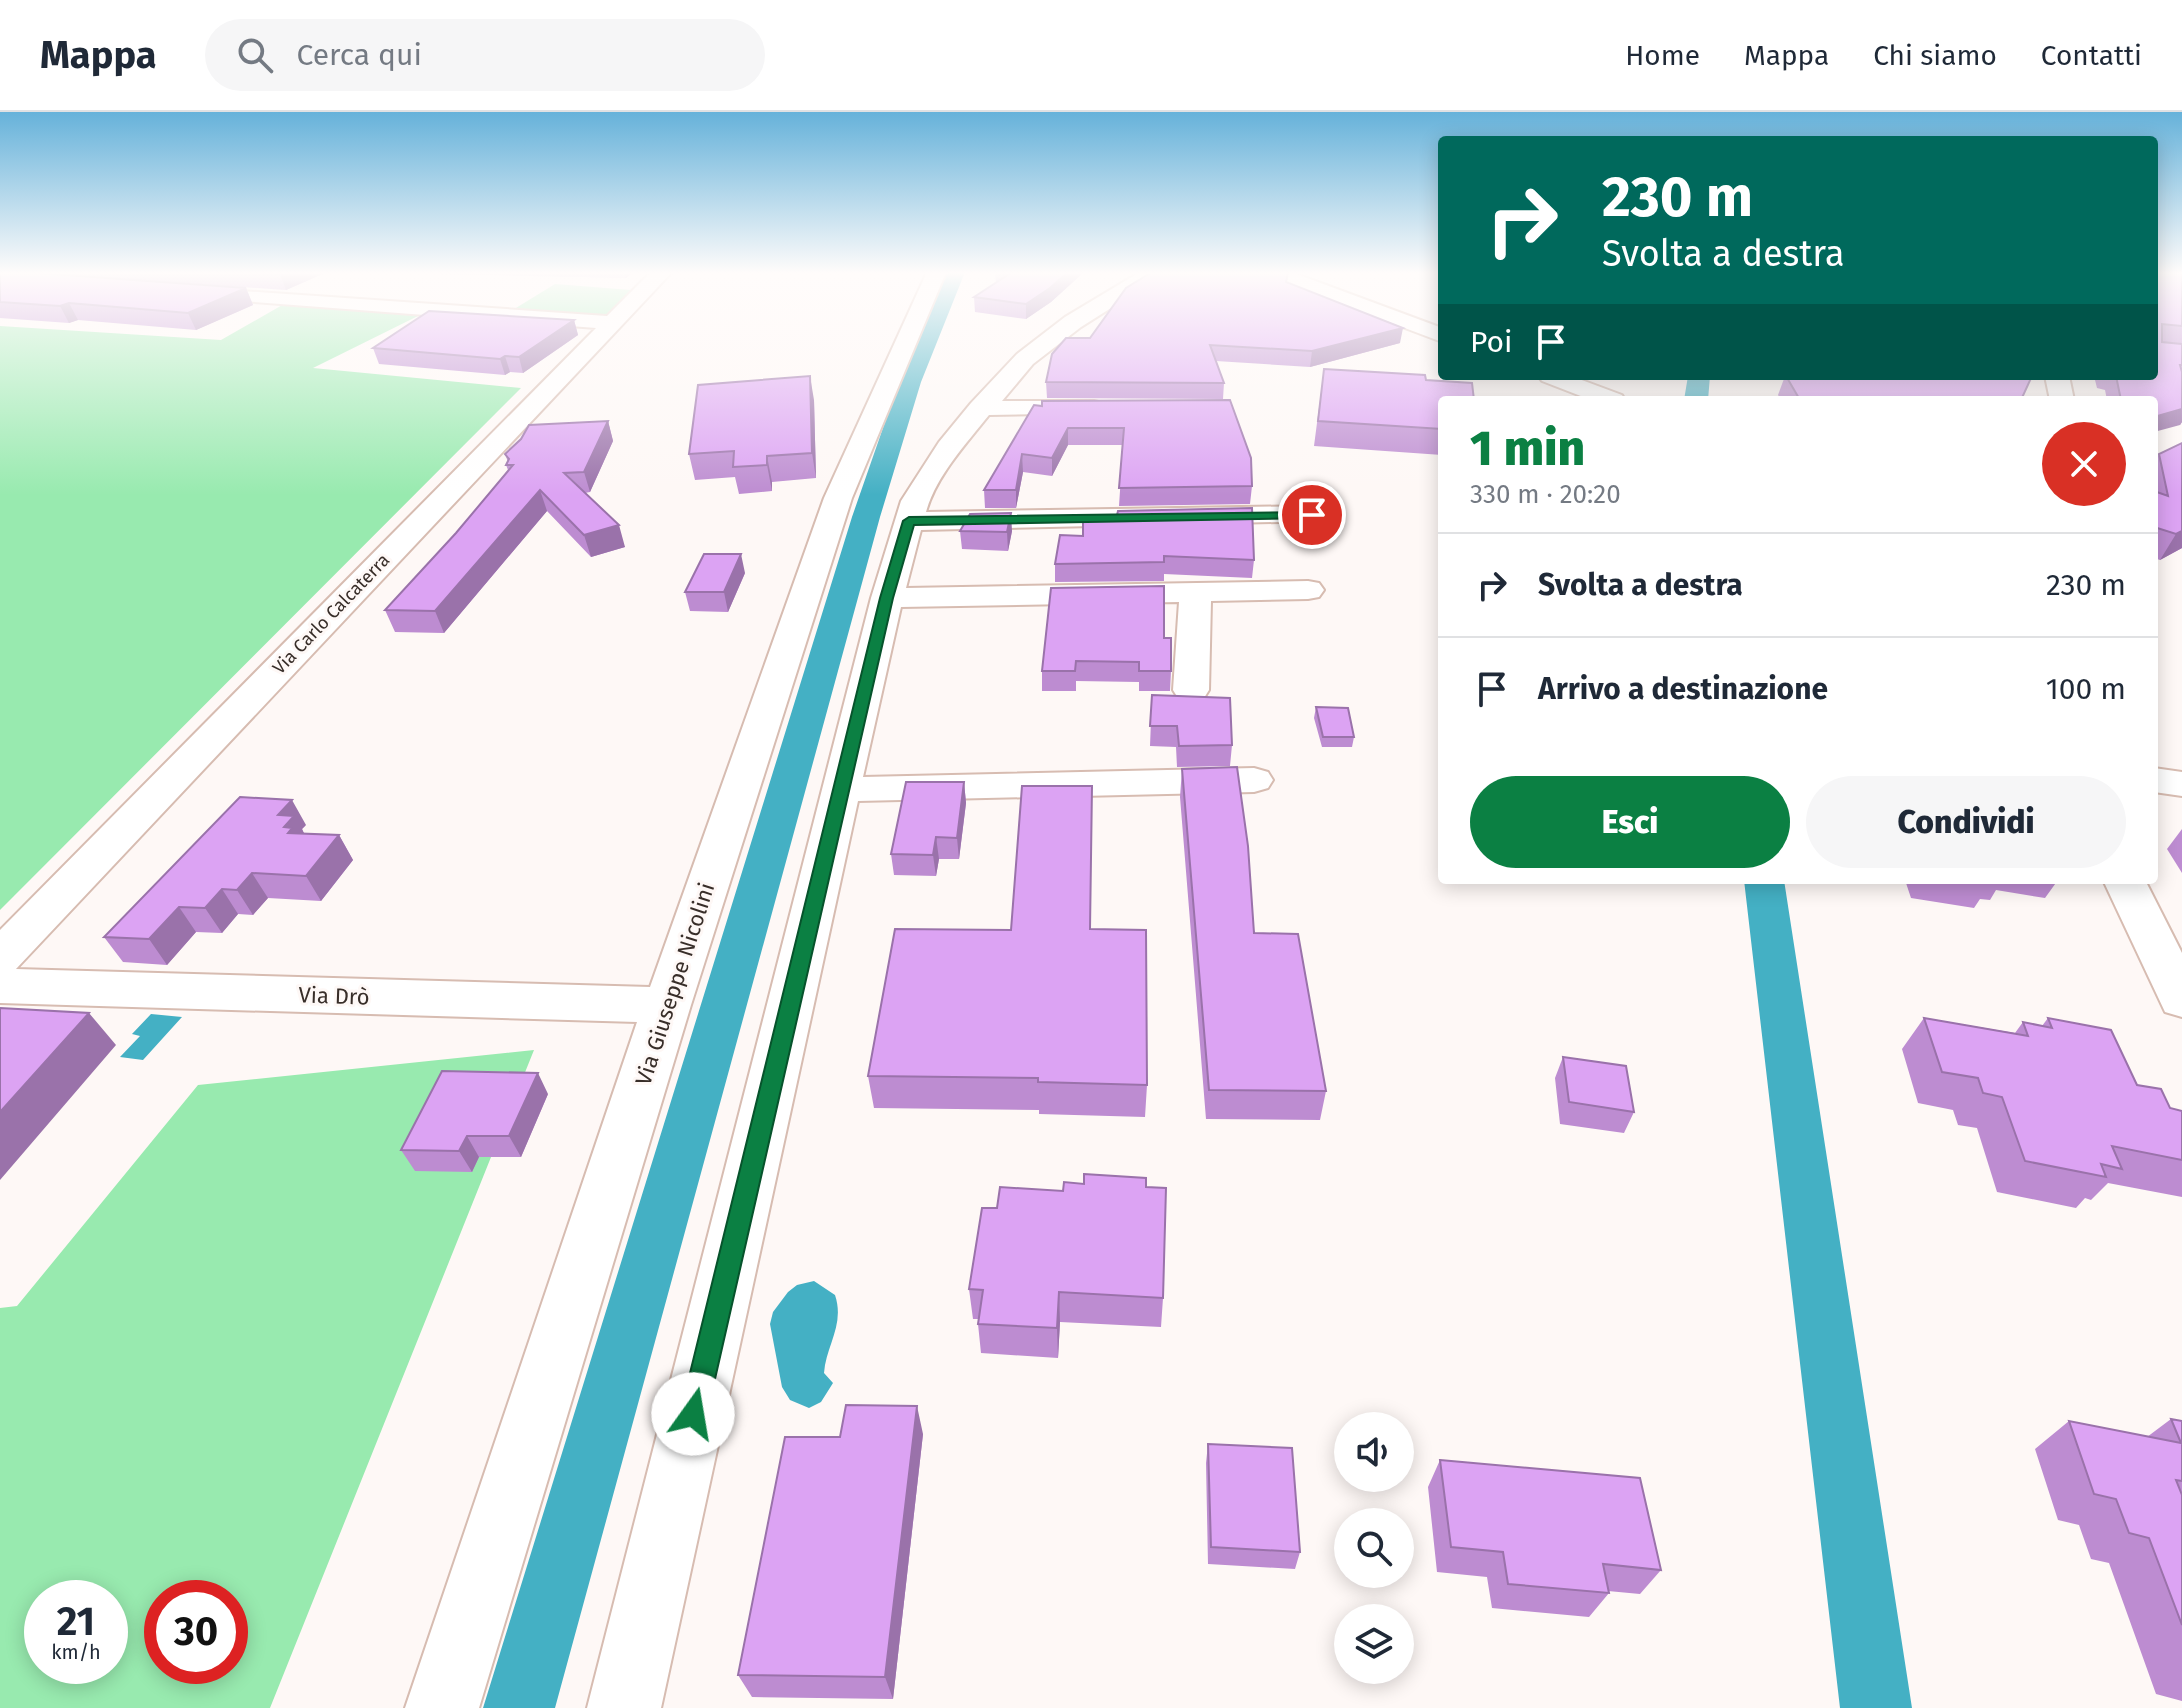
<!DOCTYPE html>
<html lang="it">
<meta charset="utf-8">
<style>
:root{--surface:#fff;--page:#f6f6f7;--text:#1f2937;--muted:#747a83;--line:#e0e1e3;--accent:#0b8043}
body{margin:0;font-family:"Fira Sans",sans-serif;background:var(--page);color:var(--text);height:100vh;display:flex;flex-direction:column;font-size:30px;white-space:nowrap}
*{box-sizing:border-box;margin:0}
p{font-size:26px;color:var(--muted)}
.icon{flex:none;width:44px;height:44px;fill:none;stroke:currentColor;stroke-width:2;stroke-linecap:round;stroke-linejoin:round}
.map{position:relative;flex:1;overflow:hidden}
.side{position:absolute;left:1438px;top:284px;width:720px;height:488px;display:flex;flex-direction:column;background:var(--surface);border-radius:8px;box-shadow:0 4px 20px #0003}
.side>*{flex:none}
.hud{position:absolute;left:1438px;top:24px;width:720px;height:244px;border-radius:8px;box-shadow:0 4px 20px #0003;background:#00695c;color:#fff;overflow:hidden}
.fabs{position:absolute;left:1334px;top:1300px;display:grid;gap:16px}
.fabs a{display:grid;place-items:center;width:80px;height:80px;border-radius:50%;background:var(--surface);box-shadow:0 4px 20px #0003;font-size:40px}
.speed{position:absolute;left:24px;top:1468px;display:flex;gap:16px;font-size:40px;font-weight:700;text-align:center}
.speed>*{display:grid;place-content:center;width:104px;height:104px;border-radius:50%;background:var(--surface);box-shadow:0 4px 20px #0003;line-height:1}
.speed small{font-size:20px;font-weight:400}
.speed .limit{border:12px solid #d22;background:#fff;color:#111}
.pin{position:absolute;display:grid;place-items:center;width:68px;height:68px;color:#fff;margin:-34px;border:4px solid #fff;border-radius:50%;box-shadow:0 2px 8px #0007}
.me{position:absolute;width:88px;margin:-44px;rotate:13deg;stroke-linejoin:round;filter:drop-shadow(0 0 6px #0008)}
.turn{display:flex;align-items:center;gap:28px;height:168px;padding:0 32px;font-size:36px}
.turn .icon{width:104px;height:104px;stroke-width:2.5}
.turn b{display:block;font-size:56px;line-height:68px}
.then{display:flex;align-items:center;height:76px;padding:0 32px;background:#0003;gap:16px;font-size:30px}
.round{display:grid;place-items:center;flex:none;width:84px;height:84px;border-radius:42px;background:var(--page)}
.head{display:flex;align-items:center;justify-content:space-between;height:136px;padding:0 32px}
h1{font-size:48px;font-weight:800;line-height:60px;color:var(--accent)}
.action{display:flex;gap:16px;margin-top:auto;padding:16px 32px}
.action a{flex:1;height:92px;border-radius:48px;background:var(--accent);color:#fff;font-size:32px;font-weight:800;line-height:92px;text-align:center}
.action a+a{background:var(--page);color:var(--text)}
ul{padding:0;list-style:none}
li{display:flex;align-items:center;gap:24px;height:104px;padding:0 32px;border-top:2px solid var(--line)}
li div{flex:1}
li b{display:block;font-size:30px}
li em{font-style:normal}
header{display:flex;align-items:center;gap:48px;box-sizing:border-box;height:112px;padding:0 40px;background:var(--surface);border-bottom:2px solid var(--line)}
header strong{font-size:38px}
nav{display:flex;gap:44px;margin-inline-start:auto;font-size:28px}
.search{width:560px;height:72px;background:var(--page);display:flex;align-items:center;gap:20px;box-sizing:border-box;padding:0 28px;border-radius:44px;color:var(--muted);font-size:30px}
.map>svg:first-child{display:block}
</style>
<header>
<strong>Mappa</strong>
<div class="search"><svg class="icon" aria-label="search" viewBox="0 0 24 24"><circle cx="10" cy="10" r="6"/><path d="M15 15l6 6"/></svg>Cerca qui</div>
<nav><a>Home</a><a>Mappa</a><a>Chi siamo</a><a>Contatti</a></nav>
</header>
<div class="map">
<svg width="2182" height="1596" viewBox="0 0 2182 1596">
<rect width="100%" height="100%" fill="#fef8f6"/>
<path fill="#98eaaf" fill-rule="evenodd" d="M555 172 631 178 606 206 511 199Z
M284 192 420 203 313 256 521 276 0 798V214L221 228Z
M534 938 270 1596H0V1196L17 1194 198 973ZM42 1486H110V1554H42ZM162 1486H230V1554H162Z"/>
<path fill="#44b0c4" d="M151 902 182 905 143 948 120 945 140 924 132 922Z
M814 1169 835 1183C845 1213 826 1233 824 1261L833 1271 821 1290 809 1296 790 1288 782 1275 770 1212 773 1200 788 1180 797 1173Z"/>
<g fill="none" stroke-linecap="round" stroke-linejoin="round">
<path fill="#44b0c4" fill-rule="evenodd" d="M947 160H965L921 270 880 405 555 1596H483L852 405 899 270Z
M1688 264H1710L1708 288H1684Z
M1744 768H1784L1912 1596H1840Z"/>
<defs>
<path id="minor" d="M651 160H672L16 857 650 875 824 386 927 160H946L852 386 691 893 479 1596H405L637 910 0 891V818L596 216 190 185 180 179 183 175 607 204Z
M1140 160H1159L1152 170 1081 215 1033 252 1002 289H1094L1103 291 1106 296 1103 301 989 303C966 332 936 364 926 400L1312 394 1322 397 1326 403 1322 409 921 418 906 476 1308 469 1319 471 1324 478 1319 485 1308 487 1211 489 1209 578 1204 586 1191 589 1178 586 1173 578 1179 490 901 495 863 665 1254 656 1268 660 1273 668 1268 676 1254 680 858 689 661 1596H587L871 486 901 389 939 330 971 291 1017 242 1065 205Z
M1264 160H1291L1442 216V230L1267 164Z
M1538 264H1571L1622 283 1625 288H1591L1542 269Z
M2045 264H2069L2074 288H2050Z
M2154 656 2182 660V684L2154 680Z
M2103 768H2145L2182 841V905L2165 900Z"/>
</defs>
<use href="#minor" stroke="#d7bcb1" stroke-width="4"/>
<use href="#minor" fill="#fff" fill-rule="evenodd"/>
</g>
<path fill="#bd8cd1" d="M0 160 246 176 253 193 196 218 78 208 69 211 0 206Z
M24 160H327L286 178Z
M341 160H633L626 166Z
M995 160H1084L1051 190 1026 207 975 200 974 185 996 171Z
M1288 160 1287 170 1400 231 1310 255 1216 249 1224 271 1223 287 1047 286 1046 270 1090 226Z
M2154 160H2182V310L2180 313 2154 288H2107L2105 278 2097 276 2094 264H2154Z
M574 208 578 223 523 261 510 260 505 263 379 252 373 236Z
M1324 257 1426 268 1442 288V343L1314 334Z
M1785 264H2032L2021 288H1781L1778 283Z
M814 288 816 366 772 370V379L739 382 735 365 695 368 689 342Z
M1230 288 1252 374 1250 392 1119 394 1123 333H1068L1052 364 1023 360 1016 396H985L984 378 1042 294Z
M608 309 613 329 590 380 585 381 625 435 591 445 547 399 444 521 395 520 385 498 456 421 508 358 506 353 508 350 505 342Z
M2159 342 2182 436 2160 448 2154 446V351Z
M960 419H1012L1008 439 962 437Z
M1060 423 1254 448 1252 466 1164 462V469L1055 470V452Z
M745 461 728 500 690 499 685 480Z
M1051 476 1164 526 1171 559 1170 579H1139V570L1076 569V579H1042V559Z
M1152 583 1232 633 1230 654 1177 655 1176 635 1150 634Z
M1316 595 1354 625 1352 635H1322L1314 606Z
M1182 657 1326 979 1320 1008 1206 1007 1180 685Z
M964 670 966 691 959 747H939L936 764 894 763 891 742Z
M306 713 302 717 304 722 339 723 353 748 321 789 268 786 253 803 238 802 222 821 196 820 167 853 123 850 104 825Z
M2182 717V761L2167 737Z
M1905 768H2058L2045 786 1996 778 1990 788 1980 787 1974 796 1911 786Z
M1091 817 1147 973 1145 1005 1039 1002V998L874 996 868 964 1011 818Z
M1924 906 2015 921 2023 910 2042 914 2048 906 2170 996 2182 999V1085L2108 1071 2091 1088 2085 1086 2076 1096 1997 1080 1977 1016 1958 1013 1953 998 1918 991 1902 937Z
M1563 945 1634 1000 1624 1021 1560 1012 1555 966Z
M548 982 521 1045H479L472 1060 415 1059 401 1038Z
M1146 1075 1163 1186 1161 1215 1060 1210 1058 1246 981 1241 978 1212V1207H973L969 1177 997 1096 1063 1079Z
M2171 1307 2182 1309V1589L2156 1582 2109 1451 2091 1447 2079 1413 2058 1408 2035 1337 2069 1309 2147 1325Z
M923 1322 893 1587 752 1585 738 1563 840 1325Z
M1208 1332 1300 1440 1295 1457 1208 1452 1206 1351Z
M1440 1348 1661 1458 1640 1482 1608 1479 1609 1481 1589 1505 1492 1496 1487 1465 1437 1460 1428 1375Z"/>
<path fill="#9a72aa" d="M285 160H327L286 178 280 162Z
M625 160H633L626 166Z
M1068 160H1084L1051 190 1026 207V192Z
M246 176 253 193 196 218 188 201Z
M69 191 78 208 69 211 60 194Z
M574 208 578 223 523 261 519 245Z
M1403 216 1400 231 1310 255 1312 239Z
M505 244 510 260 505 263 500 247Z
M810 264 814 288 816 366 812 341Z
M2182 297V310L2180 313 2154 320V305Z
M608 309 613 329 590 380 584 360Z
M1068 316V333L1052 364V346Z
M1022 342 1023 360 1016 396V378Z
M767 344 772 370V379L767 353Z
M540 378 547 399 444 521 435 499Z
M1011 401 1012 419 1008 439 1007 420Z
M619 413 625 435 591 445 584 423Z
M2182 419V436L2160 448 2176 422Z
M741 442 745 461 728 500 724 480Z
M964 670 966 691 959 747 957 726Z
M292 688 306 713 302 717 308 729 302 746 278 703Z
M339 723 353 748 321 789 306 764Z
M936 725 939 747 936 764 933 743Z
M252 761 268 786 253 803 237 778Z
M222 777 238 802 222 821 205 796Z
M179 795 196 820 167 853 149 827Z
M89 901 116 933 0 1068V1000Z
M538 961 548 982 521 1045 509 1024Z
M467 1024 479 1045 472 1060 459 1039Z
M1059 1180 1060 1210 1058 1246 1057 1216Z
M917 1294 923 1322 893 1587 885 1565Z"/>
<path fill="#dca3f3" stroke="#9a72aa" stroke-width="2" d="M0 160H22L246 176 188 201 69 191 60 194 0 190Z
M245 160H285L280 162Z
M995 160H1068L1050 176 1026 192 974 185 1009 162Z
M1152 160H1288L1286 170 1403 216 1312 239 1210 233 1224 271 1046 270 1052 242 1066 226H1090L1126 176Z
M2154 160H2182V214L2162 212V230L2182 232V253H2180L2182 260V297L2154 305V288H2121L2116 264H2154Z
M429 199 574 208 519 245 505 244 500 247 373 236Z
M1324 257 1425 263 1426 268 1472 271 1474 288H1442V317L1318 309Z
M810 264 812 341 767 344V353L733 355 734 339 689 342 698 273Z
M1786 264H2032L2021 288H1800Z
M1230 288 1251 346 1252 374 1119 376 1124 316H1068L1052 346 1022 342 1016 378H984L1034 293 1042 294V289Z
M608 309 584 360 564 361 619 413 584 423 540 378 435 499 385 498 456 421 513 353H506L509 347 505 342 521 327 529 313Z
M2182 331V419L2176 422 2154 415V379L2168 384 2159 342Z
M1252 396 1254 448 1164 444V450L1055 452 1060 423 1083 424V403H1117L1118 399Z
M1011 401 1007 420 960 419 970 402Z
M704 442H741L724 480H685Z
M1164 474V526H1171V559H1139V550L1076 549 1075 559H1042L1051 476Z
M1152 583 1230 586 1232 633 1179 634 1177 614H1150Z
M1316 595 1348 596 1354 625H1323Z
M1237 655 1248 734 1254 821 1298 822 1326 979 1209 978 1182 657Z
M906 670H964L957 726 936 725 933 743 891 742Z
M1022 674H1092L1090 817 1146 818 1147 973 1038 970V966L868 964 895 817 1011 818Z
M240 685 292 688 278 703 294 704 284 715 292 716 288 721 339 723 306 764 252 761 237 778 222 777 205 796 179 795 149 827 104 825Z
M0 896 89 901 0 1000Z
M1924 906 2028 924 2023 910 2052 916 2048 906 2111 918 2137 973 2161 977 2170 996 2182 999V1048L2112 1034 2122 1057 2101 1052 2106 1065 2025 1049 2002 985 1983 981 1978 966 1942 960Z
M1563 945 1626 954 1634 1000 1569 990Z
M442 959 538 961 509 1024H467L459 1039 401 1038Z
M1084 1062 1146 1066V1075L1166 1076 1163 1186 1059 1180 1057 1216 978 1212 983 1178 969 1177 982 1096H997L1000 1075 1063 1079 1064 1070 1084 1072Z
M846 1293 917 1294 885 1565 738 1563 785 1325H840Z
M2171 1307 2182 1309V1369L2176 1368 2182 1383V1513L2149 1426 2129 1421 2116 1387 2094 1382 2069 1309 2181 1331Z
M1208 1332 1292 1336 1300 1440 1211 1435Z
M1440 1348 1640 1366 1661 1458 1603 1452 1609 1481 1508 1472 1503 1440 1451 1435Z"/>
<linearGradient id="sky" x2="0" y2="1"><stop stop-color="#66b2da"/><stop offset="0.42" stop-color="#fffcfb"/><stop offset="1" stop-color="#fffcfb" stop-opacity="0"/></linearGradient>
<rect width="2182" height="383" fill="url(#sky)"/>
<path fill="#0b8043" stroke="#07532c" stroke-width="2" d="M1312 400 1318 403 1316 406 914 413 893 486 707 1302 703 1312 693 1315 684 1312 680 1302 880 486 903 409 909 405Z"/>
<g text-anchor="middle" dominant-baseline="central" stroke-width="6" stroke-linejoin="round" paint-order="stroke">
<g font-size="18" fill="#382e29" stroke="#fef8f6">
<text transform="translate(331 502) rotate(-46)">Via Carlo Calcaterra</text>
</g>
<g font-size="22" fill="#382e29" stroke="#fef8f6">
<text transform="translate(675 872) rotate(-72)">Via Giuseppe Nicolini</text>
<text transform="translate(334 884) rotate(2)">Via Drò</text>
</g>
</g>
</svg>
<div class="fabs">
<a><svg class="icon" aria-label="sound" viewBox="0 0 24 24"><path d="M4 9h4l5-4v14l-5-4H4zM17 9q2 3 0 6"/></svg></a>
<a><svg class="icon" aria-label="search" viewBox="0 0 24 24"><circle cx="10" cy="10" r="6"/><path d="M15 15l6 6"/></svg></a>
<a><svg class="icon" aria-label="layers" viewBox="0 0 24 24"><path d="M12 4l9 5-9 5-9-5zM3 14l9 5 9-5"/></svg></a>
</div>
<div class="speed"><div>21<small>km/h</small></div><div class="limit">30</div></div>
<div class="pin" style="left:1312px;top:403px;background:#d93025"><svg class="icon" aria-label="arrive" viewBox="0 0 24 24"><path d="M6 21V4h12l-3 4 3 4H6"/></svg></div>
<svg class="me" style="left:693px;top:1302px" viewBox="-20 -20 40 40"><circle r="19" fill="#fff"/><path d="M0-13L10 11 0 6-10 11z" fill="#0b8043"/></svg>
<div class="hud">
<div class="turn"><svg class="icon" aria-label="right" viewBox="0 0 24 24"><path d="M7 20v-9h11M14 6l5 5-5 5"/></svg><div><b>230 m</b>Svolta a destra</div></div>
<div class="then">Poi<svg class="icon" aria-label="arrive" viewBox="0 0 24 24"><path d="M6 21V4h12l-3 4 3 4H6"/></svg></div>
</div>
<section class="side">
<div class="head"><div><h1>1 min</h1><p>330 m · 20:20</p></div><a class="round" style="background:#d93025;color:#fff"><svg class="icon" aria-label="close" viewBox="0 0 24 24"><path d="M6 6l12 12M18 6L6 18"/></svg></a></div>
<ul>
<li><svg class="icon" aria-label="right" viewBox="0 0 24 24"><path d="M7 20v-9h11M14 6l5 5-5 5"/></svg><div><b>Svolta a destra</b></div><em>230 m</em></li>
<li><svg class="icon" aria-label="arrive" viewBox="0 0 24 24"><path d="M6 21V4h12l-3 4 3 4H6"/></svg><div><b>Arrivo a destinazione</b></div><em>100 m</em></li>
</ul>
<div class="action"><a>Esci</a><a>Condividi</a></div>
</section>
</div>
